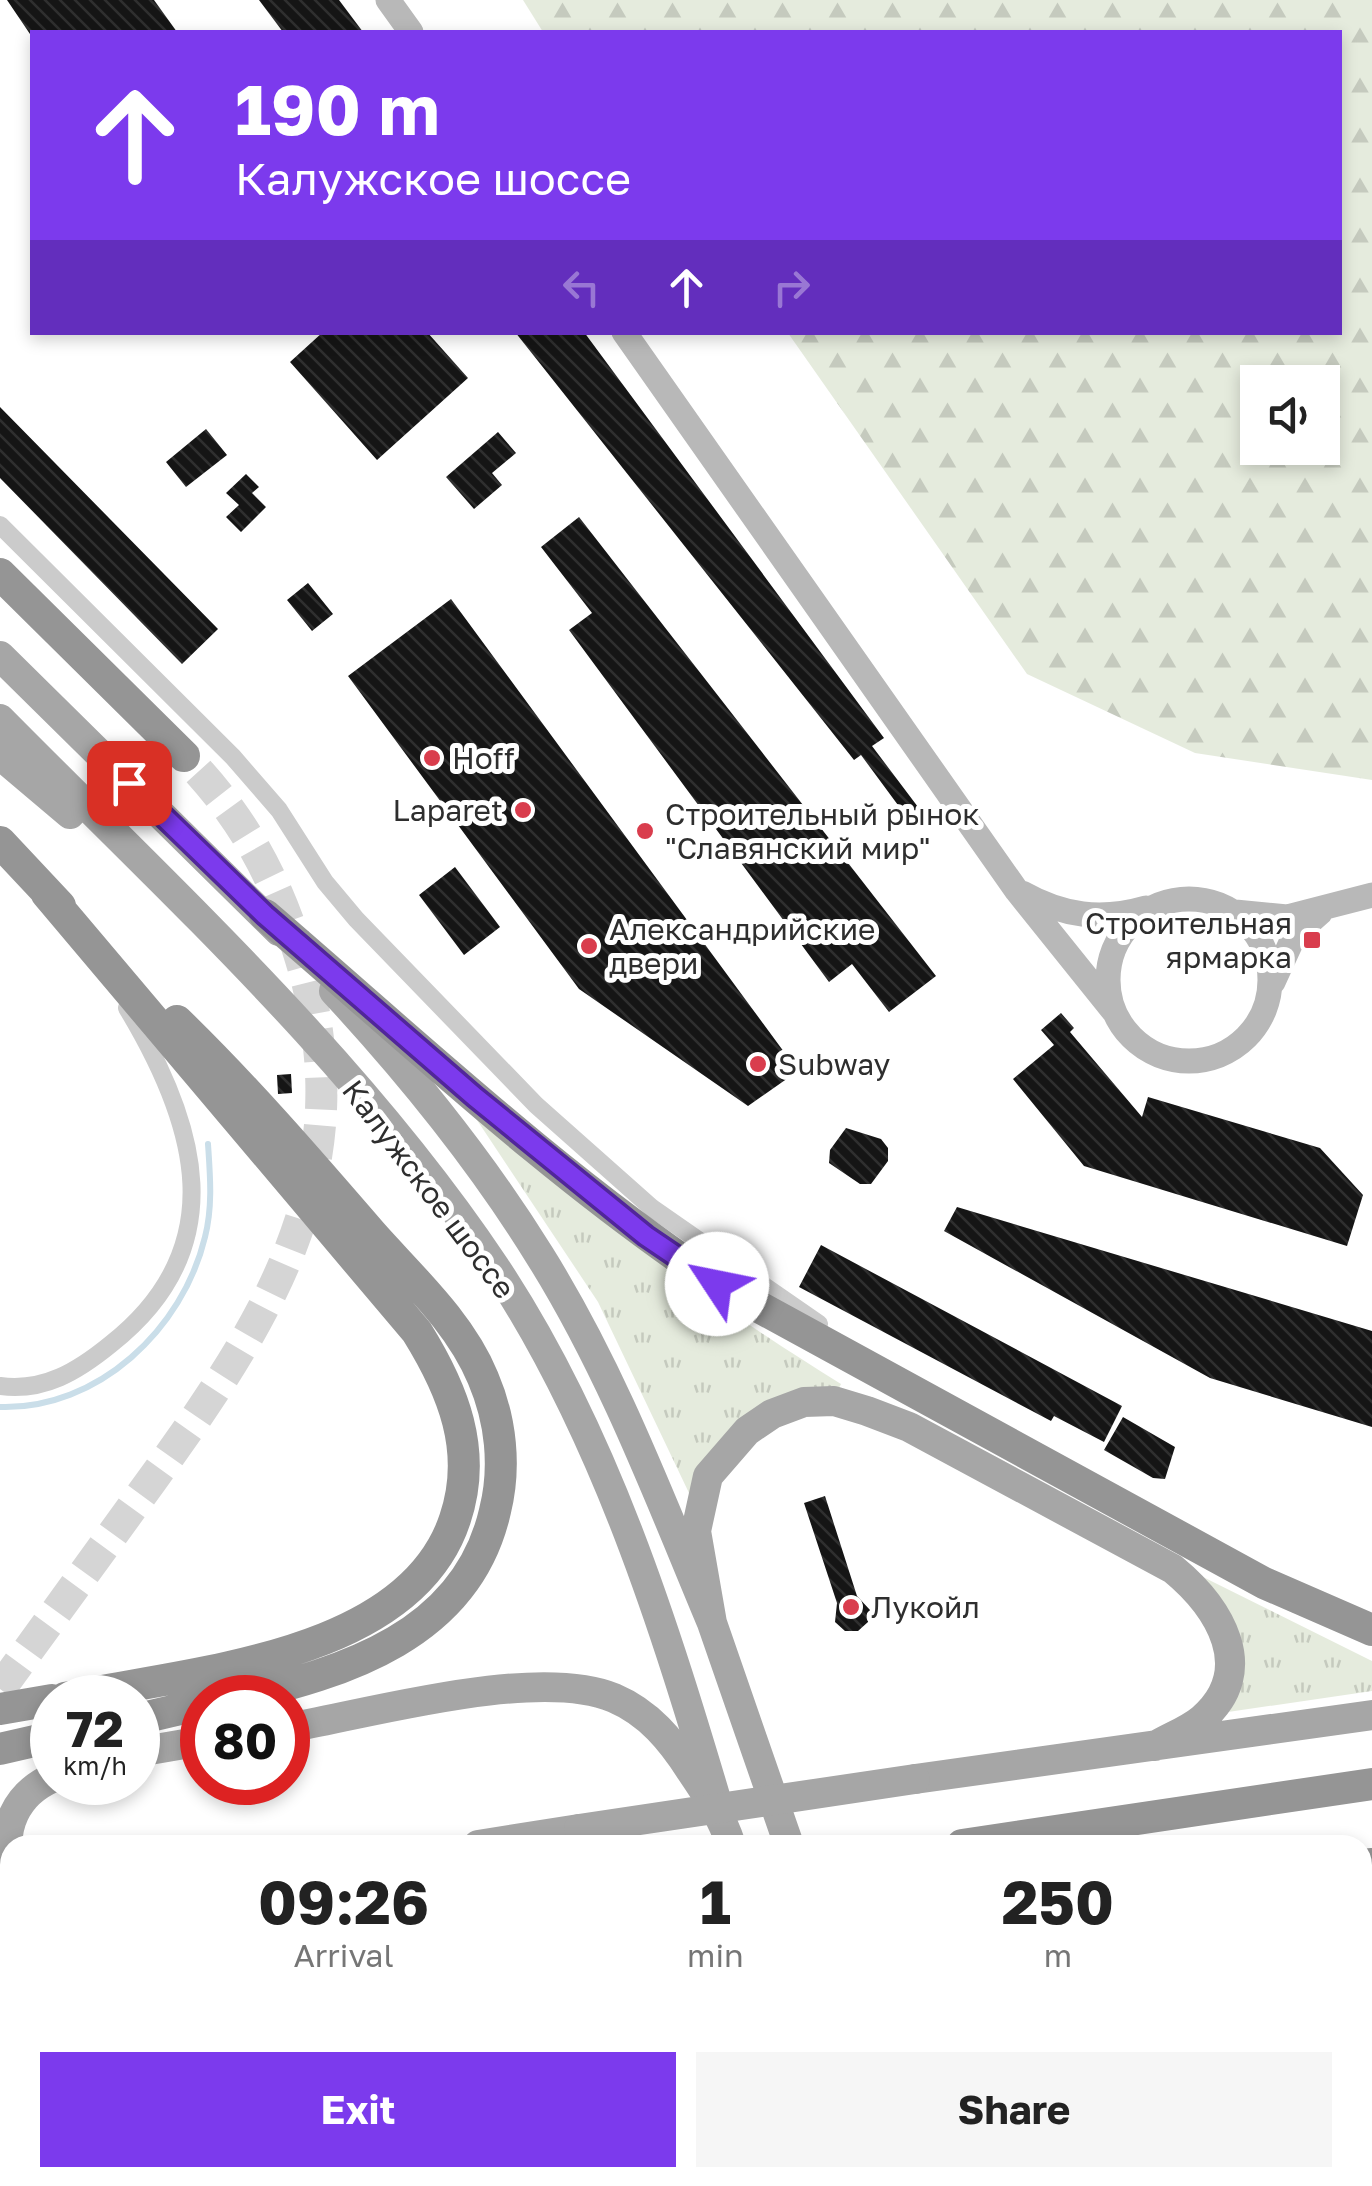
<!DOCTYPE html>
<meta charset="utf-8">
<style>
:root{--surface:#fff;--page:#f6f6f6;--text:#222;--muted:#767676;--accent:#7c3aed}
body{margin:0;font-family:"Golos Text",sans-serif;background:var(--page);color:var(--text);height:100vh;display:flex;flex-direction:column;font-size:38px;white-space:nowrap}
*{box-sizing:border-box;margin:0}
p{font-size:32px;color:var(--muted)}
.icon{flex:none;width:55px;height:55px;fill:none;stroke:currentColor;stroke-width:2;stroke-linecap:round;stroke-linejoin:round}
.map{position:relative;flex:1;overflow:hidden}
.side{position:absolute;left:0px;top:1835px;width:1372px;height:352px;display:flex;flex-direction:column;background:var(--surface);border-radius:30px 30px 0 0;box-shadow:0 5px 15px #0003}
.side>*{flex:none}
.top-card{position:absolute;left:30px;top:30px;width:1312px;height:305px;border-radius:0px;box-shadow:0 5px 15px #0003;background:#7c3aed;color:#fff;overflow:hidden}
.fabs{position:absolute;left:1240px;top:365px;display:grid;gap:20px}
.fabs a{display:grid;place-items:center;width:100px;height:100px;border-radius:0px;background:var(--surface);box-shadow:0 5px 15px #0003;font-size:50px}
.speed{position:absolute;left:30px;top:1675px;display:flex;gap:20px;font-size:50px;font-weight:700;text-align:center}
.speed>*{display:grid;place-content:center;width:130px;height:130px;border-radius:50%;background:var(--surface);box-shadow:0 5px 15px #0003;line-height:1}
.speed small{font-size:25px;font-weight:400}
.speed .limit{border:15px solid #d22;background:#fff;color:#111}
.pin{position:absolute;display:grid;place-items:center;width:85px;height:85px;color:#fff;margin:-42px;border-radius:20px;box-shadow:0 5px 15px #0006}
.me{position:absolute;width:110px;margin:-55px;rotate:304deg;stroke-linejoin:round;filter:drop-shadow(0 0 8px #0008)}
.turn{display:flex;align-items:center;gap:35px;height:210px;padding:0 40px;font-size:45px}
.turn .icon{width:130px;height:130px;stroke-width:2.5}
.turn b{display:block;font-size:70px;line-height:85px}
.lanes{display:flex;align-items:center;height:95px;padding:0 40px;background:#0003;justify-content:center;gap:50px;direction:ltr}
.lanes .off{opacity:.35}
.eta{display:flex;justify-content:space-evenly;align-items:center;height:170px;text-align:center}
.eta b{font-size:60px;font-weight:700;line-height:70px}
.cta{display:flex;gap:20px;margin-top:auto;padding:20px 40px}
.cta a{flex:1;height:115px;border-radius:0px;background:var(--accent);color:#fff;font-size:40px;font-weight:700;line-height:115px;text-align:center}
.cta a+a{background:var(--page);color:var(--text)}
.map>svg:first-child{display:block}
</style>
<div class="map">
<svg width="1372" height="2186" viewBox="0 0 1372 2186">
<defs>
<pattern id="grass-tufts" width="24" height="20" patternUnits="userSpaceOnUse" patternTransform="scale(2.5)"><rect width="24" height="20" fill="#e5ebdd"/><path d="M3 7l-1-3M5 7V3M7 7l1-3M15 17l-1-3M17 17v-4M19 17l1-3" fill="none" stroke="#c5cabe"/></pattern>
<pattern id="forest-firs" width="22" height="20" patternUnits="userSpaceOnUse" patternTransform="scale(2.5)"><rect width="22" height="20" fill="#e5ebdd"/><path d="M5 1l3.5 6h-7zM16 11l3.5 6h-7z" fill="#c5cabe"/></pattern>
<pattern id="building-back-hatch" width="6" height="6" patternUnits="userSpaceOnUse" patternTransform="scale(2.5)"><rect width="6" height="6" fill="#151515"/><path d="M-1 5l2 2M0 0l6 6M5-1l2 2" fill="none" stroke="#2f2f2f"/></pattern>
</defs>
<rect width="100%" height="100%" fill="#fff"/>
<path fill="url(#grass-tufts)" d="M469 1108C587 1211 708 1302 841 1384L838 1390 803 1393 689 1493 598 1302Z
M1195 1573 1372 1661V1691L1228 1712C1237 1650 1248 1618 1195 1573Z"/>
<path fill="url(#forest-firs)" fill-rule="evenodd" d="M523 0H1372V780L1195 753 1027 674 788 333 1340 332V32H543ZM1258 382H1322V448H1258Z"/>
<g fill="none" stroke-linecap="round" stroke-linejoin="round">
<path stroke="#cadee9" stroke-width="6" d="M0 1407C98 1410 183 1329 205 1237 213 1206 210 1174 208 1144"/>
</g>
<path fill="url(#building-back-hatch)" d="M7 0H154L177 32H32V37Z
M259 0H339L363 32H283Z
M323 332H427L468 378 377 460 290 362Z
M515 332H584L884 738 872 746 921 811 909 820 861 755 854 760Z
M0 407 218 629 182 664 0 478Z
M206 429 227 455 186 487 166 462Z
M498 432 516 453 492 473 502 485 474 509 446 477Z
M246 474 259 487 252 493 266 507 241 532 226 517 239 505 226 493Z
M579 517 936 976 889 1012 852 964 829 982 569 630 592 613 541 547Z
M308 583 333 614 312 631 287 600Z
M451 599 798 1071 748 1106 579 989 348 676Z
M455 867 500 927 464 955 419 895Z
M1061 1013 1074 1028 1070 1032 1142 1117 1148 1097 1320 1148 1363 1195 1347 1246 1084 1166 1013 1079 1054 1045 1041 1030Z
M291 1074 292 1093 278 1094 277 1075Z
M846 1128 881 1139 888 1148V1161L871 1184H860L829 1163 830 1150Z
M957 1207 1372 1331V1427L1210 1378 944 1231Z
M821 1245 1122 1406 1104 1442 1054 1416 1051 1421 799 1287Z
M1123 1417 1175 1447 1165 1479 1153 1478 1104 1450Z
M825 1496 857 1596 870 1610 868 1622 858 1631H845L835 1622 837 1603 804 1503Z
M1372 2054V2160L1362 2170V2055Z
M1272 2178H1329L1322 2186H1275Z"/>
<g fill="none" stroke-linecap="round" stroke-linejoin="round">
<path stroke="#d5d5d5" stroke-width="32" stroke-dasharray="32 16" stroke-linecap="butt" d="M0 1689C51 1619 101 1550 152 1480 273 1313 367 1165 298 950 274 874 240 813 184 756"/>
<path stroke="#cbcbcb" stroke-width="18" d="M0 525 233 757 279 810 325 882 356 919 536 1105 652 1208 819 1324
M0 1386C44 1392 78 1371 111 1344 234 1247 197 1124 127 1008"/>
<path stroke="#b8b8b8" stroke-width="25" d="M388 0 411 32
M624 332 1017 891 1115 1013
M1022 893C1063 916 1101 921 1146 908
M1108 980a81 81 0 1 1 162 0a81 81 0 1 1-162 0Z
M1235 912 1287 917 1372 895
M1273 982 1294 936 1320 913
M389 2178 409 2186"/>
<path stroke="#a6a6a6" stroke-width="30" d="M0 656 279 931
M0 719C172 893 358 1062 495 1267 605 1433 665 1627 721 1816
M0 755 70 814
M334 991C409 1072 482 1162 540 1256 612 1371 660 1499 712 1623
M288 1728C371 1713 538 1666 614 1698 649 1713 671 1740 691 1771 708 1796 722 1817 731 1845
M138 1752 202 1741
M915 1779 1372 1715
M478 1845 579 1829
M789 1845 712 1623 696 1531 708 1476 747 1431 772 1414 804 1402 834 1401 867 1411 909 1427 1173 1569C1219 1607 1259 1670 1202 1719 1189 1730 1170 1737 1155 1746
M10 1866C1 1828 16 1794 52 1778
M0 1921 10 1919
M1362 1996 1372 1988
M0 2149 10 2148
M843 2178 846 2186
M896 2178 899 2186
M924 2178 931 2186
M1083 2186 1091 2178
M1123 2186 1134 2178"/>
<path stroke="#959595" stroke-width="32" d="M0 574 184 756
M0 842 60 906
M47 894 417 1332C453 1390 478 1451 455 1519 409 1659 188 1672 65 1698
M265 915C413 1042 555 1176 717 1284L1264 1583 1372 1630
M177 1021C246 1088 309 1161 372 1234 411 1278 460 1322 483 1378 501 1420 506 1467 495 1511 467 1635 345 1673 234 1698
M0 1709 52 1700
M138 1719 202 1704
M0 1749 52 1737
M962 1845 1372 1784
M1362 1865 1372 1864
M1362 1910 1372 1908
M0 1987 10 1986
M0 2064 10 2063
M0 2117 10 2116"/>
<path stroke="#a6a6a6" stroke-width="30" d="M579 1829 915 1779"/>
</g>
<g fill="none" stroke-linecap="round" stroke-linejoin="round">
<defs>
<path id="route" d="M129 783 265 915 475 1097 646 1236 717 1284"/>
</defs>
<use href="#route" stroke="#51269a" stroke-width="25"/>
<use href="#route" stroke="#7c3aed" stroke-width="18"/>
</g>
<g fill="#d93d4d" stroke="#fff" stroke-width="4">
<circle cx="432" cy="758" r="10"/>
<circle cx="523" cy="810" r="10"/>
<circle cx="645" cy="831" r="10"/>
<rect x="1302" y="930" width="20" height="20" rx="5"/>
<circle cx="589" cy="946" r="10"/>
<circle cx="758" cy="1064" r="10"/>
<circle cx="851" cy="1607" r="10"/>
</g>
<g text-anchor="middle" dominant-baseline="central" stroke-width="10" stroke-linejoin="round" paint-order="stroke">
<g font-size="30" fill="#2e2e2e" stroke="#fff" text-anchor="start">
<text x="452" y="758">Hoff</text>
<text x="503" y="810" text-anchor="end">Laparet</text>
<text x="665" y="814">Строительный рынок<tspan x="665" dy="34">"Славянский мир"</tspan></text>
<text x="1292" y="923" text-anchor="end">Строительная<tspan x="1292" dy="34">ярмарка</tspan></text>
<text x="609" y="929">Александрийские<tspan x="609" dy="34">двери</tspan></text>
<text x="778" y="1064">Subway</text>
<text x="871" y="1607">Лукойл</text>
</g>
<g font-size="30" fill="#2e2e2e" stroke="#fff">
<text transform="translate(429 1189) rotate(53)">Калужское шоссе</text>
</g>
</g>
</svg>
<div class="fabs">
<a><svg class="icon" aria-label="sound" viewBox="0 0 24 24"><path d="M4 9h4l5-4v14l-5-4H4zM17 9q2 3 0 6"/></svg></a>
</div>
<div class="speed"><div>72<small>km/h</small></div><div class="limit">80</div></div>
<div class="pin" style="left:129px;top:783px;background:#d93025"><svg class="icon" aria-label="arrive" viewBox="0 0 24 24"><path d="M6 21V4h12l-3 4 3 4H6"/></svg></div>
<svg class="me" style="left:717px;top:1284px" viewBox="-20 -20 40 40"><circle r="19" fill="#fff"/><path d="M0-13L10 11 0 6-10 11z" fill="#7c3aed"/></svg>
<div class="top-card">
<div class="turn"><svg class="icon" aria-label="ahead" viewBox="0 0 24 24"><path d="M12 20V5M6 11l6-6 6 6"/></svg><div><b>190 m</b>Калужское шоссе</div></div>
<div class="lanes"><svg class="icon off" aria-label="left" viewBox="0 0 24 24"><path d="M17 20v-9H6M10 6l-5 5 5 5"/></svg><svg class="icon" aria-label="ahead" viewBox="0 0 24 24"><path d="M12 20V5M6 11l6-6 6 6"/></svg><svg class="icon off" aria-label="right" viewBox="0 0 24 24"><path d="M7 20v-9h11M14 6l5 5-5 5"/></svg></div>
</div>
<section class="side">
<div class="eta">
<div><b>09:26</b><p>Arrival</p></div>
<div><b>1</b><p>min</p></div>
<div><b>250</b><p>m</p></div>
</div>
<div class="cta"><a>Exit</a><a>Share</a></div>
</section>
</div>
